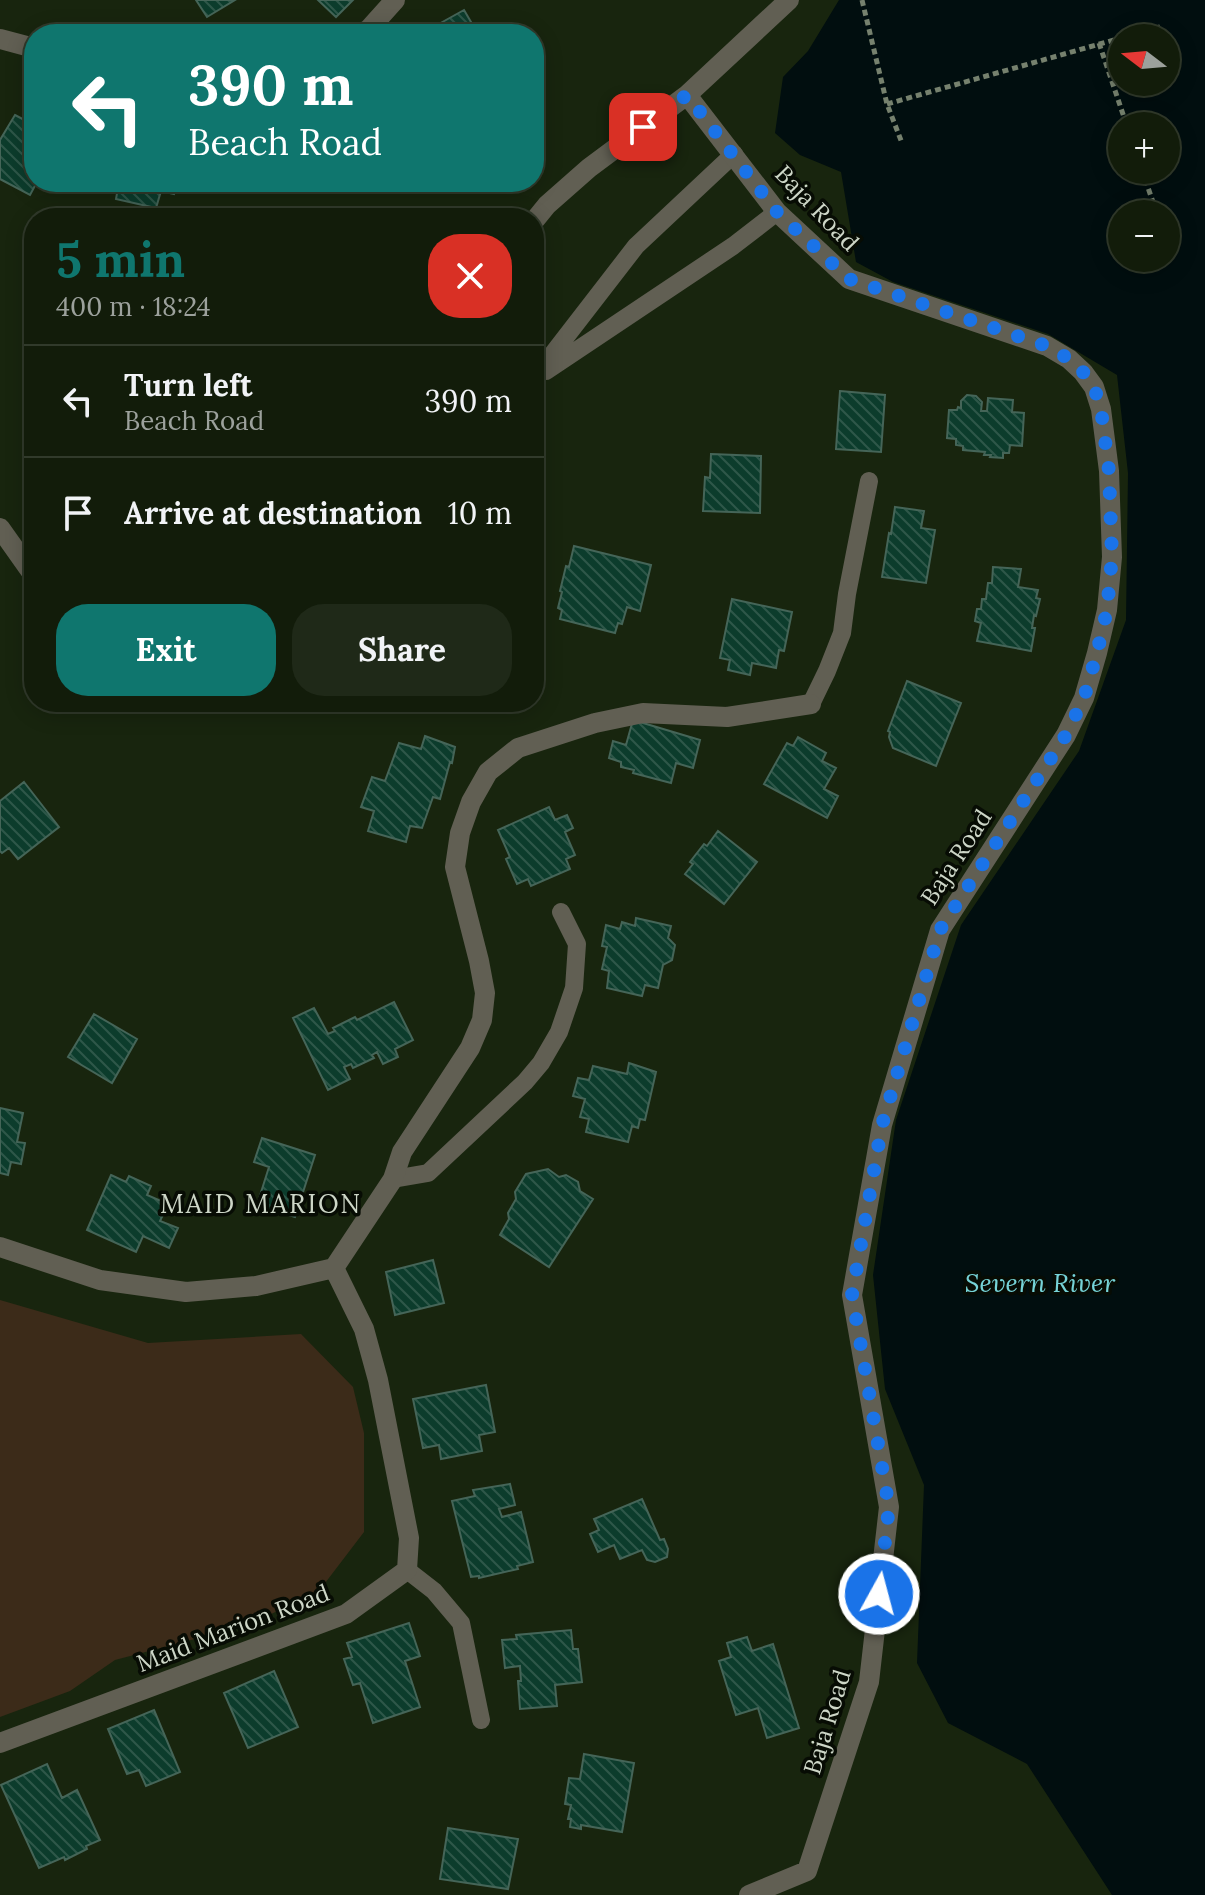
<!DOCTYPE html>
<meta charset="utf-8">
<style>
:root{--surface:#121c0a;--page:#1f2918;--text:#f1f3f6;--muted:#9ca19c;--line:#313a2b;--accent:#0f766e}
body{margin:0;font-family:Lora,serif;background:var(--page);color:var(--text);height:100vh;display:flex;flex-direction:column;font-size:30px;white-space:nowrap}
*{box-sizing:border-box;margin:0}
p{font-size:26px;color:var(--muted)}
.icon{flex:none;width:44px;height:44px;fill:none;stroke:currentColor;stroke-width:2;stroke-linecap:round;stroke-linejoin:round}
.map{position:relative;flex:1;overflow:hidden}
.drawer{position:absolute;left:24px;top:208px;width:520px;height:504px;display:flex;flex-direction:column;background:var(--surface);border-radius:32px;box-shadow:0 4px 20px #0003,0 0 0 2px var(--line)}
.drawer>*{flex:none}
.banner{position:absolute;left:24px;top:24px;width:520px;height:168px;border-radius:32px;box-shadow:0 4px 20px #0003,0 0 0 2px var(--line);background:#0f766e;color:#fff;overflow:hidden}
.needle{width:52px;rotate:286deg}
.controls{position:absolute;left:1108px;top:24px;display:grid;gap:16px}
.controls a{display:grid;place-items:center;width:72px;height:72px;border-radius:50%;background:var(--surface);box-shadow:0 4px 20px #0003,0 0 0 2px var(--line);font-size:40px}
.pin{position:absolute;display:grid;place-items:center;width:68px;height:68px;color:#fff;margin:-34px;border-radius:16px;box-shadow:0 4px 12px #0006}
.me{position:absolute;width:88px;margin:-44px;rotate:7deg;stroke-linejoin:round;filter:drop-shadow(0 0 6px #0008)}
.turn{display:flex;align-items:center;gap:28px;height:168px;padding:0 32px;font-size:36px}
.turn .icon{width:104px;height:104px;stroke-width:2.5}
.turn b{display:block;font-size:56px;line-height:68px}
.round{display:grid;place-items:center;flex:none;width:84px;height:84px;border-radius:32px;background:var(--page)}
.summary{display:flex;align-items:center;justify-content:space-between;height:136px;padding:0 32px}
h1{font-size:48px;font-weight:700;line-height:60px;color:var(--accent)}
.primary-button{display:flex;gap:16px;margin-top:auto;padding:16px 32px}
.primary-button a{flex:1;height:92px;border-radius:32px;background:var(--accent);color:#fff;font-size:32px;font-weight:700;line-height:92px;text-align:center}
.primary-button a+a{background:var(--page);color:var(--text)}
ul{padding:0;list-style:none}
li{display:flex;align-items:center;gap:24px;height:112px;padding:0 32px;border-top:2px solid var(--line)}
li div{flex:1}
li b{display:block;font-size:30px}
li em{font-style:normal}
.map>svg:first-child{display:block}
</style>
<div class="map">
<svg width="1205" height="1895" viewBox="0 0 1205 1895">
<defs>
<pattern id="building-back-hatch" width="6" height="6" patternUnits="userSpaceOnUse" patternTransform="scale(2)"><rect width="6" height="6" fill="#0c3c2c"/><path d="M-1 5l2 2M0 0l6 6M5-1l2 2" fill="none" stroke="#2e5749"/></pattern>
</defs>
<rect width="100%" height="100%" fill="#18250e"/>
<path fill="#3c2b19" d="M0 1300 148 1343 301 1334 353 1387 364 1433V1532L319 1591 248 1625 115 1660 70 1691 0 1717Z"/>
<path fill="#010e0f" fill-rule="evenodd" d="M839 0H1205V1895H1112L1027 1764 948 1723 917 1663 924 1485 885 1389 873 1275 896 1120 961 925 1079 751 1126 620 1128 473 1117 375 1048 334 893 282 856 262 841 172 800 155 775 133 783 77 808 51ZM1122 38H1166V82H1122ZM1122 126H1166V170H1122ZM1122 214H1166V258H1122Z"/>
<path fill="url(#building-back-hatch)" stroke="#456558" stroke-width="2" d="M196 0H235L207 17Z
M318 0H353L336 17Z
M464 10 478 34H421Z
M15 115 34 125 33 178 34 182H37L30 195 0 179V140Z
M119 182H177L174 194 161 191 156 208 116 199Z
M840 391 885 395 881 452 836 449Z
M967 395 976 396 982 402 981 411H987L988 398 1013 400 1012 412 1024 413 1022 446 1010 445 1009 453H1003V458L990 457 991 455H984L985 452 963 450V446L956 445V439L947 438 949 410H957L958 407 961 408V401Z
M711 454 761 456 760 513 703 511 705 477 710 478Z
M895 507 924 511 921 528 935 530 926 583 882 577 889 533 891 534Z
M574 546 651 565 640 611 627 607 622 624 618 623 615 633 560 619 562 610 558 608 562 592 560 591 566 566 569 567Z
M993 567 1021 569 1018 587 1038 590 1036 598 1040 599 1036 616 1034 615 1032 628H1035L1031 651 977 641 981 623 975 621 977 609H981L982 599H986L988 583H992Z
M732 599 792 612 784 651 779 650 776 668 752 663 750 675 728 670 730 660 720 658Z
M907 681 961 703 936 766 893 748 889 737 890 732 888 731Z
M633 720 700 740 693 768 676 763 671 783 633 773 634 770 621 767V762L609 758 613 741 626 745Z
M425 736 455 747 452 763 450 762 440 799 433 797 422 828 410 826 406 842 368 831 374 811 361 807 372 777 385 781 399 743 421 749Z
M798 737 826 753 822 761 836 768 824 789 838 796 827 818 764 784 787 743 793 746Z
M24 782 59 827 18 859 9 848 2 853 0 851V801Z
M549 807 555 820 567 815 573 828 565 832 575 855 566 859 570 869 531 886 528 879 517 884 506 859 510 857 498 830Z
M718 831 757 862 724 904 685 874 693 864 690 862 704 844 707 846Z
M636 918 671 926 668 938 675 945 672 960 663 965 658 988 645 985 642 996 607 988 609 971 602 969 607 947 602 946 606 925 620 929 622 922 635 926Z
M394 1002 413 1040 395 1049 398 1057 383 1064 377 1052 372 1055 374 1058 353 1068 351 1064 344 1067 350 1079 328 1090 293 1018 314 1008 328 1034 335 1031 333 1028 355 1017 357 1020Z
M94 1014 137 1039 112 1083 68 1057Z
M629 1063 656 1072 645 1120 640 1119 638 1128 632 1126 628 1142 586 1132 589 1119 580 1117 585 1099 573 1096 578 1078 589 1080 593 1066 627 1074Z
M0 1108 23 1113 17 1142 25 1143 21 1164 11 1162 8 1175 0 1173Z
M262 1138 315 1155 295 1217 257 1205 269 1167 254 1162Z
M548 1169 559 1177 566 1175 578 1182 580 1191 593 1199 549 1267 500 1235 509 1219 508 1213 516 1199 515 1192 526 1174Z
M111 1175 126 1182 129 1176 151 1186 147 1195 168 1204 160 1221 178 1228 169 1248 143 1236 136 1252 87 1230Z
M433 1260 444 1303 395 1315 386 1272Z
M486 1385 495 1432 479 1435 482 1451 441 1459 439 1445 423 1448 413 1399Z
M510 1484 515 1505 499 1509 502 1517 521 1512 533 1562 517 1566 518 1569 479 1578V1576L471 1577 452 1501 475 1496 473 1490Z
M642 1499 660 1540 664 1539 668 1549 667 1557 655 1562 647 1560 642 1550 620 1559 614 1545 598 1552 590 1534 599 1530 594 1519Z
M409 1623 420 1656 405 1661 420 1707 373 1723 360 1683 353 1685 344 1659 352 1657 347 1643Z
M571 1630 573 1649H578L582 1682 555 1685 557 1706 520 1709 518 1681H521L520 1666 505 1668 502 1640 517 1639 516 1635Z
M747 1637 752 1651 773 1644 799 1728 767 1738 758 1708 736 1715 719 1661 731 1657 727 1643Z
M274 1671 298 1727 248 1748 224 1693Z
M154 1710 180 1772 146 1786 139 1770 127 1774 108 1729Z
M584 1754 634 1763 622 1832 581 1825V1829L570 1827 571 1819H568L571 1805 565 1804 569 1778 580 1779Z
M47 1764 62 1798 77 1790 100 1840 86 1846 87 1849 65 1860 64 1857 39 1868 1 1785Z
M448 1828 518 1839 508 1889 440 1879Z"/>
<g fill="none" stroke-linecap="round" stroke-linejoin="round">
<path stroke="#76816e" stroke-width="5" stroke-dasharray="6 4" stroke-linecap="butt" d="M862 0 887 104 902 143
M1099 43 1127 126
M887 104 1160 27
M1142 170 1157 214
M1166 242 1172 259"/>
<path stroke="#615f53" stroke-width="18" d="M546 371 733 246 777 212
M534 378 636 246 734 154
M811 704 827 671 842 633 847 594 869 481
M393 1179 428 1173 525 1082 541 1063 559 1032 574 988 577 944 561 912
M407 1570 434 1591 461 1623 481 1720"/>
<path stroke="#615f53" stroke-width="20" d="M361 34 369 29 395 0
M0 39 34 48
M687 95 777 212 849 279 1047 346 1069 359 1083 372 1094 387 1101 409 1109 471 1112 557 1107 610 1097 653 1084 698 1066 735 940 930 882 1125 852 1295 889 1507 869 1682 807 1871 749 1895
M534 221 547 205 589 168 687 95 789 0
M0 528 34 576
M0 1247 100 1280 186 1292 256 1286 334 1268 393 1179 402 1152 470 1048 482 1020 485 993 479 961 455 867 460 833 471 802 488 772 518 748 595 723 643 713 727 717 811 704
M0 1743 346 1614 407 1570 409 1538 378 1380 364 1329 334 1268"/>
</g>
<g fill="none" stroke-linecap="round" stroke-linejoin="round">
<path stroke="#1a73e8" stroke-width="14" stroke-dasharray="0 25.2" d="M643 127 687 95 777 212 849 279 1047 346 1069 359 1083 372 1094 387 1101 409 1109 471 1112 557 1107 610 1097 653 1084 698 1066 735 940 930 882 1125 852 1295 889 1507 879 1594"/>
</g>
<g text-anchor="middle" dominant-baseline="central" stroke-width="7" stroke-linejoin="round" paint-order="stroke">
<g font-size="24" fill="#cdd6c7" stroke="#070c04">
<text transform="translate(817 208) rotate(46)">Baja Road</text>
<text transform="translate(956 857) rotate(-57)">Baja Road</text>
<text transform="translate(233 1628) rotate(-21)">Maid Marion Road</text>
<text transform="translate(827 1722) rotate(-73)">Baja Road</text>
</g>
<g font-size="26" letter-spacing="2" fill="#cdd6c7" stroke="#070c04">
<text x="261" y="1203">MAID MARION</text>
</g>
<g font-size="26" font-style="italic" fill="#76d3d7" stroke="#070c04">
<text x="1040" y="1282">Severn River</text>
</g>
</g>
</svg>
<div class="controls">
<a><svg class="needle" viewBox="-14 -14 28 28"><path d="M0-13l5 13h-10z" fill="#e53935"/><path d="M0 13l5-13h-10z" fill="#9ca19c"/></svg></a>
<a>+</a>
<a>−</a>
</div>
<div class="pin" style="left:643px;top:127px;background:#d93025"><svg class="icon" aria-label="arrive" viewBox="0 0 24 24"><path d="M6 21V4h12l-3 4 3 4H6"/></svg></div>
<svg class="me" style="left:879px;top:1594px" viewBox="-20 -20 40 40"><circle r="17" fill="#1a73e8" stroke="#fff" stroke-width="3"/><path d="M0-11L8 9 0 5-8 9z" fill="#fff"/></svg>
<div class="banner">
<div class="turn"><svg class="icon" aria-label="left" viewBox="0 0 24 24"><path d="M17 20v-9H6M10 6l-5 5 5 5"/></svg><div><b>390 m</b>Beach Road</div></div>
</div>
<section class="drawer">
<div class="summary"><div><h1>5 min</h1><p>400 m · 18:24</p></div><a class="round" style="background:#d93025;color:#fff"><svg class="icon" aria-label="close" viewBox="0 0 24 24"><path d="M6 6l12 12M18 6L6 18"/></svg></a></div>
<ul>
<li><svg class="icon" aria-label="left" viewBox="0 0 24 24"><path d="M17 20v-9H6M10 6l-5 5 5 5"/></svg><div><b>Turn left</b><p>Beach Road</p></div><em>390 m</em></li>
<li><svg class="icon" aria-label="arrive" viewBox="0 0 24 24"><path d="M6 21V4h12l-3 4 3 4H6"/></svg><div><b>Arrive at destination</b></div><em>10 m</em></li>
</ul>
<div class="primary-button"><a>Exit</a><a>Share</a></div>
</section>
</div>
